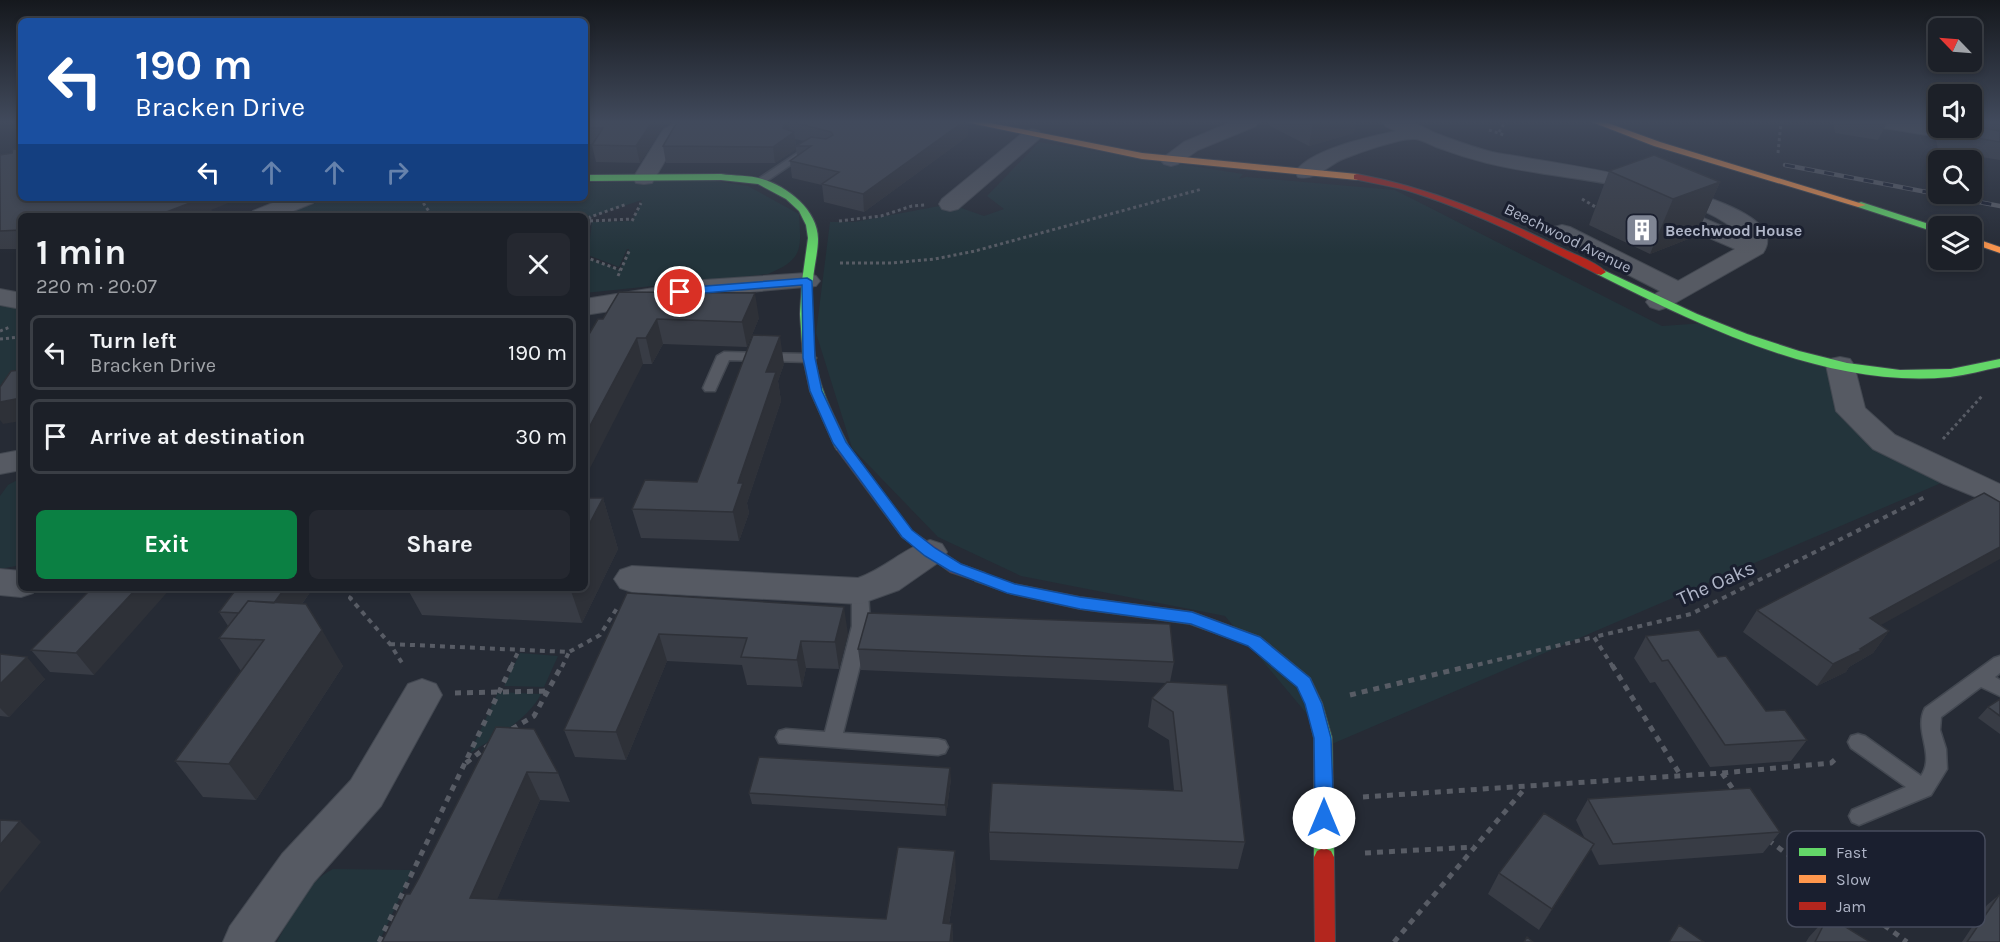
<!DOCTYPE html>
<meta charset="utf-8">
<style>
:root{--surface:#1c2028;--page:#252830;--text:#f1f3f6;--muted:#a0a3a8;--line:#3a3e45;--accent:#0b8043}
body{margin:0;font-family:Karla,sans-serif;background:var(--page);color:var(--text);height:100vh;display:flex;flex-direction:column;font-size:22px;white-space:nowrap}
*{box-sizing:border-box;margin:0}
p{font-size:20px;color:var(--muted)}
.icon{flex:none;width:33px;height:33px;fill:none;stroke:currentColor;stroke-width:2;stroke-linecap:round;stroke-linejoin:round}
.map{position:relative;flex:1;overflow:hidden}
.drawer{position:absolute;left:18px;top:213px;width:570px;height:378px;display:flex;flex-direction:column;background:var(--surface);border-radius:9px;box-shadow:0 3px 9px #0003,0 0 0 2px var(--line)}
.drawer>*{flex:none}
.hud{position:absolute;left:18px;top:18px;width:570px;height:183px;border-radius:9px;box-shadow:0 3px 9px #0003,0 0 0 2px var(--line);background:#1a4fa0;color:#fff;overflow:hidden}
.needle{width:39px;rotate:295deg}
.fabs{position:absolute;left:1928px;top:18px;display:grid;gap:12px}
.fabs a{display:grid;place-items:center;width:54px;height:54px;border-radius:9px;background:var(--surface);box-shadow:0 3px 9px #0003,0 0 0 2px var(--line);font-size:30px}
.pin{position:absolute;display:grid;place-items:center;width:51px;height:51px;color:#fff;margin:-26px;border:3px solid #fff;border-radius:50%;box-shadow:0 2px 6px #0007}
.me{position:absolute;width:66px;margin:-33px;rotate:0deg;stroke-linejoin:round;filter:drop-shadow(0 0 4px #0008)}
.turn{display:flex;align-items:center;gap:21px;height:126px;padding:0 18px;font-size:27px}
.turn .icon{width:78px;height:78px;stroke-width:2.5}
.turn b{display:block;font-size:42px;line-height:51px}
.lanes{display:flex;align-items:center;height:57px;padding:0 18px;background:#0003;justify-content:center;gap:30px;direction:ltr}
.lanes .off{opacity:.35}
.round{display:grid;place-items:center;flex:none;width:63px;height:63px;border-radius:9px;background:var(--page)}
.head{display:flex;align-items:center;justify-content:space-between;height:102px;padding:0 18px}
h1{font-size:36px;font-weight:700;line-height:45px}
.action{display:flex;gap:12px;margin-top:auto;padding:12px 18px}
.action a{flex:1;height:69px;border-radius:9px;background:var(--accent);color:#fff;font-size:24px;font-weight:700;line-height:69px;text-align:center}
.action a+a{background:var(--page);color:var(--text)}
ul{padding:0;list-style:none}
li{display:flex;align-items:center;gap:18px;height:75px;margin:0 12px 9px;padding:0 6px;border:3px solid var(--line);border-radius:9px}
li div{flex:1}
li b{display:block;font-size:22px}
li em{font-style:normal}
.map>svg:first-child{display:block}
</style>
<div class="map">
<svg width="2000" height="942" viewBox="0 0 2000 942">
<rect width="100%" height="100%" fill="#262b35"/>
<path fill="#23343b" d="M1039 142 1243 174 1239 179 1246 177 1395 190 1662 326 1705 323 1840 365 1871 434 1955 477 1332 744 1225 616 1021 576 938 537 852 448 816 333 830 222H854L950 204 984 216 1004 209 987 196Z
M703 179 748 186 799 214C801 249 804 259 768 274L585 293V257L620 270 629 249H627L619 267 588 255 592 222 632 221 642 200 590 217 585 249V216H277L330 198H585V183Z
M0 306 21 308V382L0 386Z
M21 478V565L0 569V496L8 485Z
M520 653 558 656 544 687 504 686Z
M498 692 541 694C528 720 494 738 470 753Z
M333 869 413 870 379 942H277C292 914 304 884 333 869Z"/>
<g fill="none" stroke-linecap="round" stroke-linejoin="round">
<defs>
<path id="lane" d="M808 146 813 149 811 151 764 183 755 181Z
M724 352 809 354 816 358 809 362 729 360 715 391H705L703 388 717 356Z
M860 585 866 587 868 591 870 626 843 733 938 739 945 741 948 747 945 753 938 755 779 743 776 737 779 731 786 729 825 732 852 626V591L854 587Z
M2000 656V673L1995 677 2000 680V696L1981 687 1941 717 1940 730 1946 749 1947 769 1931 795 1859 825 1852 822 1849 816 1852 810 1906 787 1851 748 1848 742 1851 736 1858 734 1865 736 1921 776C1936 754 1913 731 1925 708L1994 658Z"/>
<path id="street" d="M677 122H694L696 126 693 130 679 137 652 183 644 184 636 183 633 178 661 133 664 129Z
M1231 122H1259L1256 126 1198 150 1178 164 1171 166 1164 164 1160 160 1184 142Z
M1382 122C1391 122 1401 121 1410 122 1418 124 1427 129 1435 133 1454 140 1472 147 1492 152 1523 159 1805 192 1763 253L1668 307 1659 310 1650 307 1646 302 1650 297 1660 291 1554 237 1550 232 1554 227 1562 225 1570 227 1678 281 1735 249 1654 214 1651 209 1654 204 1662 202 1670 204 1741 234C1675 180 1567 183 1487 163 1471 159 1455 154 1439 148 1432 146 1422 139 1414 139 1400 138 1358 153 1343 159 1328 165 1317 181 1298 177L1295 172C1311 149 1369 137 1396 131L1385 126Z
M1874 122H1923L1938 125V128H1955L2000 135V147L1884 128 1877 126Z
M1032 129 1039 131 1042 135 1039 139 958 209 950 211 942 209 939 204 942 199 1025 131Z
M285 198H316L313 203 281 216H250L253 211Z
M807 273 816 276 820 281 816 286 704 296 585 315V299L704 280Z
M0 289 21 293V309L0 305Z
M1840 357 1850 359 1854 365 1865 408 1895 435 2000 484V507L1944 484 1873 449 1836 411 1826 365 1830 359Z
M21 450V470L0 474V454Z
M930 540 942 544 947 552 942 560 899 590 860 604 632 592 620 588 614 579 620 570 632 566 858 578C884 569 904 548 930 540Z
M0 569 21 571V588H36L33 593 21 597 0 595Z
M422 679 436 684 442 695 381 806 314 882 274 942H223L230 926 282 854 351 780 408 684Z"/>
<path id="fast" d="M721 174C734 176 750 175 762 179 787 186 818 210 818 239 818 252 814 266 813 280 810 305 811 332 815 357 819 390 835 418 849 447L847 450H837L835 447 810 391 803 358 800 314 802 281 808 238 806 225 799 211 786 199 758 184 721 180 585 181V175Z
M1861 202 1938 227V233L1858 207V203Z
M1601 269 1697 314 1747 334 1799 351 1847 363 1900 370 1951 369 2000 359V367C1984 370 1967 375 1950 377 1829 389 1703 327 1597 274L1596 272Z
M980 572 1014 584 1080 597 1192 612 1260 637 1310 678 1322 703 1332 738 1334 857 1331 863 1324 866 1317 863 1314 857V738L1306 703 1298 687 1248 645 1190 624 1080 609 1012 594 975 581 972 577 975 573Z"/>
<path id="slow" d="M966 122H985L1142 153 1357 174 1362 177 1357 180 1142 159Z
M1592 122H1605L1660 142 1866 205 1858 207 1654 146Z
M1971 237 2000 247V253L1971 243Z"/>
<path id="jam" d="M1357 174C1430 188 1495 215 1561 248 1575 255 1595 261 1606 272L1601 275 1597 274C1540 245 1482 215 1421 195 1399 187 1376 184 1354 179V175Z
M842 443 847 444 912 531 960 564 985 573 988 577 985 581 980 582 950 572 902 537 835 447Z
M1324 848 1331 851 1334 857 1335 942H1315L1314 857 1317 851Z"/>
</defs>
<use href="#lane" stroke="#434851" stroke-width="3"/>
<use href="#street" stroke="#434851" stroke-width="2"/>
<use href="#fast" stroke="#434851" stroke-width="2"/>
<use href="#slow" stroke="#434851" stroke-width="2"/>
<use href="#jam" stroke="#434851" stroke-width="2"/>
<path stroke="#585c65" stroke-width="3" stroke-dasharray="3 3" stroke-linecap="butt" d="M1489 130 1504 135
M1499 132 1505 122
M1778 153 1781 122
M420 198 432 216
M1582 199 1599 209
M590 221 632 219
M632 221 641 203
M839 221 881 216 912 206 925 205
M585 249 590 217 627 204
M585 257 620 270
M840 263H891L935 259 975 251 1202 189
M618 276 630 249
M0 331 10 327
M0 339 21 337
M1943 439 1982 396"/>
<path stroke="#585c65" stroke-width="4" stroke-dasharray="5 5" stroke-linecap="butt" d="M357 588 350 598 390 644 404 666
M390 644 569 652 600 635 619 605
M511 667 519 650
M562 667 569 652
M1468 667 1594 637
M1613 667 1594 637 1691 614 1927 496"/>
<path stroke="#585c65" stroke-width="5" stroke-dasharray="6 6" stroke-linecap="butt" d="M1612 665 1681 776
M455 693 550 691
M1350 695 1474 665
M512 729 534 716 562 665
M466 763 489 745
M1722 773 1735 792
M1363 797 1722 773 1831 763 1838 757
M1768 840 1907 942
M1365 853 1474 847
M379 942 512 665
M1394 942 1526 787"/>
<use href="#lane" fill="#565a63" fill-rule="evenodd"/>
<use href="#street" fill="#565a63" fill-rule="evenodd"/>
<use href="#fast" fill="#63d668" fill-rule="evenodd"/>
<use href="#slow" fill="#ff974d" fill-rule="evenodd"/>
<use href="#jam" fill="#b3261e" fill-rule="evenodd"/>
<defs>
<path id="rail" d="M1785 165 2000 206"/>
</defs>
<use href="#rail" stroke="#5a5d66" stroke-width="4.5"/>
<use href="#rail" stroke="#1a1f2f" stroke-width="3" stroke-dasharray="10" stroke-linecap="butt"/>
</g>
<path fill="#383c45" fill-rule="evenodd" d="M585 122 663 127 640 163 596 162 592 145 593 144H585Z
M677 122H968V136L864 212 824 202 822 185 792 178 790 161 797 156 796 149 775 163H666L663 146ZM795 139 804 141 796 146Z
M1268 122H1356L1354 133 1309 146 1268 125Z
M1833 122H1887V123L1878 140 1835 133Z
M1971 122H2000V160L1938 150 1936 139 1942 128H1971Z
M0 155 211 210 214 215 212 216H21V249H0Z
M1609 171 1720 182 1696 236 1650 254 1589 225Z
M759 318 747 347 663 344 652 364H643L598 319Z
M784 364 778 381 781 401 747 503 749 513 739 541 641 538 632 509 697 482Z
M603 498 618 549 582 623 422 615 407 588H585Z
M92 588 94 675 50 672 31 650Z
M237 588H313L302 604 343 666 256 800 203 797 175 761 241 671 219 638 228 626 219 612Z
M627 593 848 634 839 669 806 668 802 687 747 685 742 665 667 661 626 760 575 757 564 730Z
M1757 610 1881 625 1889 631 1873 653 1849 667 1846 672 1817 686 1743 632Z
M1646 636 1718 657 1766 711 1807 740 1791 761 1710 767 1655 682 1650 683 1634 658Z
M858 649 1174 662 1170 682 1245 842 1238 869 990 860 989 832 1174 790 1169 740 1148 727 1152 698 1166 683 861 670Z
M0 654 45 679 9 717 0 716Z
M2000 699V734L1978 718 1988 707Z
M496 727 558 773 570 802 540 800 497 899 886 919 956 879 949 924H952L953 942H382L419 878Z
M951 779 946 816 752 804 749 793Z
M1588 799 1780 832 1763 853 1599 865 1591 849 1539 930 1488 894 1499 873 1585 839 1576 820Z
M1999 895 2000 942H1962L1987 905Z
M1828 916 1870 942H1806L1809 937Z"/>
<path fill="#2e3138" d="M652 122H672L663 127 640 163 636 146Z
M788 122H789L790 135 794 132 796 149 775 163 773 147 783 128 784 125Z
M957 122H968V136L864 212 863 194Z
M1313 122H1356L1354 133 1309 146Z
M1720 182 1696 236 1650 254 1673 199Z
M199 198H241L211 210 214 215 212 216H156Z
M755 293 759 318 747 347 742 322Z
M657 319 663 344 652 364 646 338Z
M780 336 784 364 778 381 781 401 747 503 749 513 739 541 733 512 738 483 766 372Z
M637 338 643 364 585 478V435Z
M21 398V421L3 424 0 420V402Z
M603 498 618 549 582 623 570 588H585V532Z
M2000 547V559L1854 640 1870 618Z
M137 588H171L94 675 76 653Z
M285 588H313L280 635 266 613Z
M844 607 848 634 839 669 835 642Z
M322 630 343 666 256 800 229 764Z
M1889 631 1873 653 1849 667 1846 672 1817 686 1833 664Z
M659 634 667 661 626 760 616 732Z
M801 641 806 668 802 687 797 660Z
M27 657 45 679 9 717 0 708V684Z
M950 768 951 779 946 816 945 805Z
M527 772 540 800 486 925 470 898Z
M20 821 41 842 0 893V845Z
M1594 844 1581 865 1539 930 1552 909Z
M955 851 956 879 946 942 943 923Z
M952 924 953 942H950Z"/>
<path fill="#414650" stroke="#2e3138" stroke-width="1.5" d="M585 122H652L636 146 592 145 603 128H585Z
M677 122H788L784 125 783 128 794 132 773 147 663 146Z
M792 122H963L863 194 822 184 839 172 790 161 811 146H796L811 137 826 139 833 135 831 132Z
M1971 126 2000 131V142L1948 133 1946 128H1971Z
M13 149 21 150V198H203L156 216H21V230L0 231V155L12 153Z
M1654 155 1720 182 1673 199 1609 171Z
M619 292 755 293 742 322 657 319 646 338H637L585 435V341L598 319H603Z
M753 335 780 336 766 372H776L738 483H743L733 512 632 509 645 480 697 482Z
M21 370V398L0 402V387L11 371Z
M1984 493 2000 502V547L1870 618 1889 631 1860 649 1862 650 1833 664 1757 610Z
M585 498H603L585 532Z
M92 588H137L76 653 31 650Z
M237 588H285L274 603 248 601 239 613 219 612Z
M627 593 844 607 835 642 801 641 797 660 741 657 747 638 659 634 616 732 564 730Z
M248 601 306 604 322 630 229 764 175 761 264 640 219 638Z
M868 613 1170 624 1174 662 858 649Z
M1699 630 1718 657 1726 656 1766 711 1785 710 1807 740 1725 745 1668 660 1662 661 1646 636Z
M0 654 27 657 0 684Z
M1167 682 1227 685 1245 842 989 832 992 783 1182 791 1173 712 1152 698Z
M2000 699V716L1988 707Z
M496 727 534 729 558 773 527 772 470 898 886 919 898 847 955 851 943 923 952 924 950 942H382L406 894H410L419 878Z
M759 757 950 768 945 805 749 793Z
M1750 788 1780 832 1613 844 1588 799Z
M1544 813 1594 844 1552 909 1499 873Z
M0 820 20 821 0 845Z
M1999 895 2000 896V942H1967Z
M1828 916 1870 942H1815Z
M1679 925 1704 942H1669Z
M1527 937 1533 942H1524Z"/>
<linearGradient id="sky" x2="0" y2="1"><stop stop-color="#15181d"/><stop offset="0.48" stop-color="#414a5c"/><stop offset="1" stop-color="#414a5c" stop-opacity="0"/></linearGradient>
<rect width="2000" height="254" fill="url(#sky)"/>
<path fill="#1a73e8" stroke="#114b97" stroke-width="1.5" d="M807 278 812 281 815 358 822 391 846 442 912 530 935 548 961 564 1015 584 1080 597 1192 612 1260 637 1310 678 1322 704 1331 738 1334 818 1331 824 1324 826 1318 824 1315 818 1314 738 1305 704 1297 687 1248 646 1191 624 1080 609 1007 593 950 571 925 556 902 537 833 443 810 391 803 358 802 285 680 295 675 292 680 288Z"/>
<defs>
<symbol id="building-square" viewBox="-11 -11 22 22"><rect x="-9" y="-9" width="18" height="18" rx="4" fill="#7f8594" stroke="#1a1f2f"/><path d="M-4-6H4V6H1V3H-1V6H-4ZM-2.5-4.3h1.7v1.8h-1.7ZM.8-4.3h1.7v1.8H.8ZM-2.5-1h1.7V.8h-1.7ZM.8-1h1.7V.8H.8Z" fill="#fff"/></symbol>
</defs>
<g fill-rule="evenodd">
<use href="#building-square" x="1623" y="211" width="38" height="38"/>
</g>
<g text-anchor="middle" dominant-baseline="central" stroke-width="6" stroke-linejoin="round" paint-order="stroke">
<g font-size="16" font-weight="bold" fill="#afb5c7" stroke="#1a1f2f" text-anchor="start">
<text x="1665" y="230">Beechwood House</text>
</g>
<g font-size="16" fill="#afb5c7" stroke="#1a1f2f">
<text transform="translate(1568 238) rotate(26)">Beechwood Avenue</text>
</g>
<g font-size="20" fill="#afb5c7" stroke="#1a1f2f">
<text transform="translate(1716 583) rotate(-24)">The Oaks</text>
</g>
</g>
<rect x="1787" y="831" width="198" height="96" rx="9" fill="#1a1f2f" stroke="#474c5d" stroke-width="1.5"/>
<rect x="1799" y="848" width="27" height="8" fill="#63d668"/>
<rect x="1799" y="875" width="27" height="8" fill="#ff974d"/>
<rect x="1799" y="902" width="27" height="8" fill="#b3261e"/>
<g font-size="16" fill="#afb5c7">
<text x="1836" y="858">Fast</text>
<text x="1836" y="885">Slow</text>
<text x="1836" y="912">Jam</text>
</g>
</svg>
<div class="fabs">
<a><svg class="needle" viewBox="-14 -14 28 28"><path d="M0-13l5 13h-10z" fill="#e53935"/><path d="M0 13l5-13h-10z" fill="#a0a3a8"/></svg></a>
<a><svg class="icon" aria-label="sound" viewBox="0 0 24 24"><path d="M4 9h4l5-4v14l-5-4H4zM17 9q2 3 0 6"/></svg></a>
<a><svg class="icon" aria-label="search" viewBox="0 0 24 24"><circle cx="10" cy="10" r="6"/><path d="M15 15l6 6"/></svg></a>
<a><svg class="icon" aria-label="layers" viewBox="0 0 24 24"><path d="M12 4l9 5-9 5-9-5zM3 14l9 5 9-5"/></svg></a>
</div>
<div class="pin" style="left:680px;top:292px;background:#d93025"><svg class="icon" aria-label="arrive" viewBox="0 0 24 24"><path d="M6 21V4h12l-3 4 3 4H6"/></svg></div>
<svg class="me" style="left:1324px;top:818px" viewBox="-20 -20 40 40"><circle r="19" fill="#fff"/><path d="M0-13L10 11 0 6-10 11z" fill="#1a73e8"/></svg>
<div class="hud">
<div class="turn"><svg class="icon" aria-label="left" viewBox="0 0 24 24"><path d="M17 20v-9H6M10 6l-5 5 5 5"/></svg><div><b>190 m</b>Bracken Drive</div></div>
<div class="lanes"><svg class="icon" aria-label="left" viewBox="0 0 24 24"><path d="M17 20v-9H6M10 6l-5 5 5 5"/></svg><svg class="icon off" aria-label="ahead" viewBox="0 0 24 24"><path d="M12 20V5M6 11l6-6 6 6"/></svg><svg class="icon off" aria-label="ahead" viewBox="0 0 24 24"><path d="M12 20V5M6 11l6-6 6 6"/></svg><svg class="icon off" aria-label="right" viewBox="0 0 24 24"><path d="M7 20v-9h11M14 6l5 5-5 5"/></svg></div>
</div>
<section class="drawer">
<div class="head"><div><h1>1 min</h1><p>220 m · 20:07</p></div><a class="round"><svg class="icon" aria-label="close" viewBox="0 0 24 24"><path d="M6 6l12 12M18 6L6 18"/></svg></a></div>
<ul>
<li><svg class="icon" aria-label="left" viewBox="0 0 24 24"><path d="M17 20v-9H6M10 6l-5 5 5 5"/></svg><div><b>Turn left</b><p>Bracken Drive</p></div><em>190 m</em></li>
<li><svg class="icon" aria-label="arrive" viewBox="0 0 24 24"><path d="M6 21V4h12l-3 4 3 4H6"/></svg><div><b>Arrive at destination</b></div><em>30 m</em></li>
</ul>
<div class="action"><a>Exit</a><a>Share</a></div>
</section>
</div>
